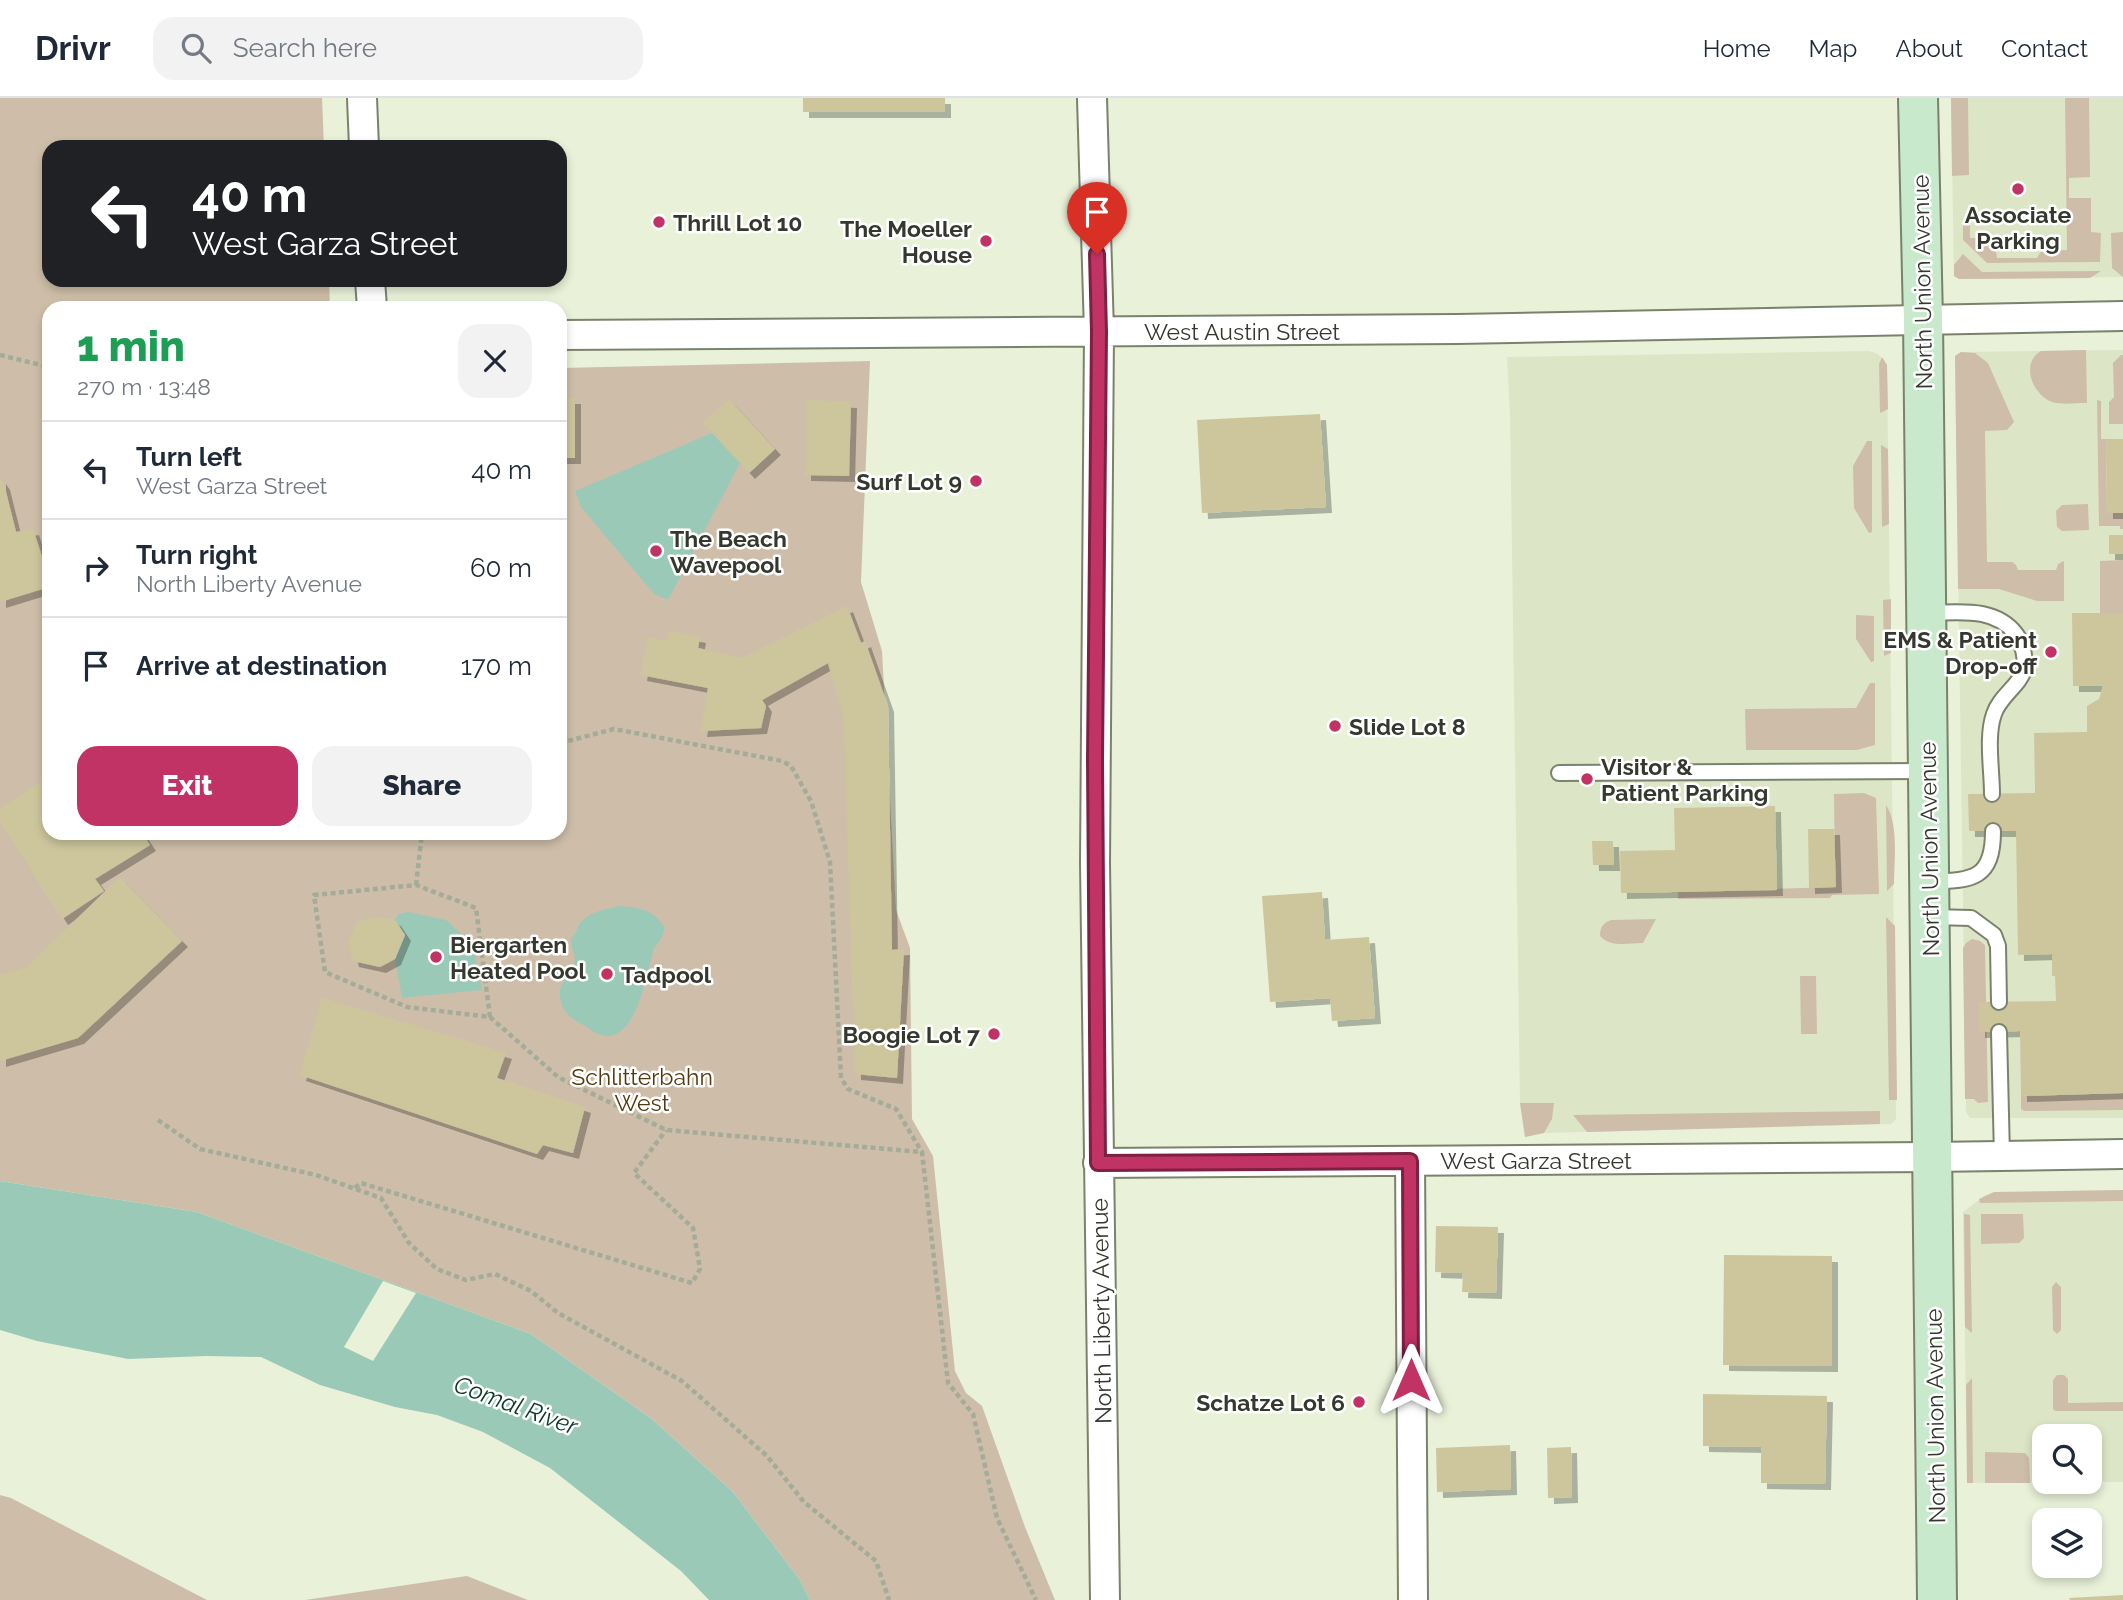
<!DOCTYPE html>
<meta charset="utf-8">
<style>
:root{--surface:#fff;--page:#f2f2f3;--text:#1f2937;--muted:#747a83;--line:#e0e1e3;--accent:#c03364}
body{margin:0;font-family:Raleway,sans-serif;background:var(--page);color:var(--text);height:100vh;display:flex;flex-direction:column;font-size:26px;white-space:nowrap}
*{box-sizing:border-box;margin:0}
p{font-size:23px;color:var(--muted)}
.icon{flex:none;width:38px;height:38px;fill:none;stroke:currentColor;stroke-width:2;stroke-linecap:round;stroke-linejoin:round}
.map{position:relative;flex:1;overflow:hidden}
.details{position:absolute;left:42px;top:203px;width:525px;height:539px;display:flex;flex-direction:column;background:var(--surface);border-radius:21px;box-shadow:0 4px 10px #0003}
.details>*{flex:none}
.guide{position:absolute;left:42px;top:42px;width:525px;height:147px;border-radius:21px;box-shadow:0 4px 10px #0003;background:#202124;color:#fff;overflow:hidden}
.buttons{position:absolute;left:2032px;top:1326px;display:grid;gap:14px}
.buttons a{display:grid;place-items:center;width:70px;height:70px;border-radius:14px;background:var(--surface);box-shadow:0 4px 10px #0003;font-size:35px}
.pin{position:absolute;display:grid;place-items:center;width:60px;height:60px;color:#fff;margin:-72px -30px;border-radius:50% 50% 50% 0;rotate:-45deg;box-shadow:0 0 7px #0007}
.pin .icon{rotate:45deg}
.me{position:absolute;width:77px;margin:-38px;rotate:0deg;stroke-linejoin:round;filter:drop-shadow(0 0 5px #0008)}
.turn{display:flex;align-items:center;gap:24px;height:147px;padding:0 35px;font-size:32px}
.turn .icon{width:91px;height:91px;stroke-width:2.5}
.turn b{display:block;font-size:49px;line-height:60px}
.round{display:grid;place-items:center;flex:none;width:74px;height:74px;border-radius:21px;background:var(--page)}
.overview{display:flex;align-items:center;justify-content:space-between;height:119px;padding:0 35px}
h1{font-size:42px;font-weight:800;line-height:52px;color:#1e9e55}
.action{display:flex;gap:14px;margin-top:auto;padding:14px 35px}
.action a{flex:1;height:80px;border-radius:21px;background:var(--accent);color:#fff;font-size:28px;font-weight:800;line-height:80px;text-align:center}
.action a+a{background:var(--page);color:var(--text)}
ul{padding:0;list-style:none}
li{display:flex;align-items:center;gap:21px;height:98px;padding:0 35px;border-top:2px solid var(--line)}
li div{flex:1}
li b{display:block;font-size:26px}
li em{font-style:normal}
header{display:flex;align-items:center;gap:42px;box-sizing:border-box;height:98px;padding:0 35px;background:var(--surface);border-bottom:2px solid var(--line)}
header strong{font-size:33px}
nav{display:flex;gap:38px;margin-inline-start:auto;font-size:24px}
.search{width:490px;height:63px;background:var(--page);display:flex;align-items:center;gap:18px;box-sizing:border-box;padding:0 24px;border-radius:21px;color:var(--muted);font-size:26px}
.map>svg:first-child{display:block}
</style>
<header>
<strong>Drivr</strong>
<div class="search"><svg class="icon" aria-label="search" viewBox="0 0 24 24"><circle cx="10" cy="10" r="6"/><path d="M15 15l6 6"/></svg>Search here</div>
<nav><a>Home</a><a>Map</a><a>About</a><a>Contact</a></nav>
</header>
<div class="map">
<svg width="2123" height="1502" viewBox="0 0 2123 1502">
<defs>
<filter id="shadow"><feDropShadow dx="6" dy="6" stdDeviation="0" flood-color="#0004"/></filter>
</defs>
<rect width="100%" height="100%" fill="#e9f1d9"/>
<path fill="#dce6c6" d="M1951 0H2123V179L1959 181 1954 178Z
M2123 252V1020H1970L1966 1014 1955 258 1961 254Z
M1869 253 1878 256 1887 267 1896 1021 1891 1026 1544 1035 1525 1039 1520 1005 1510 316 1507 259Z
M2123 1092V1384H2090V1339H2044V1384H2067L1967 1385 1963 1114 1984 1098 1994 1094Z"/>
<path fill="#cebea9" d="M0 0H322L324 49H49V182H329L330 210H49V735H560V270L870 263 861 484 882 553 896 812 910 850 912 1021 933 1058 955 1273 966 1295 982 1308 1025 1429 1055 1502H810L800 1482 733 1394 652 1321 531 1236 197 1114 0 1083Z
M1951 0H1968L1969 77 1952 78Z
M2065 0H2089L2090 79 2069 80V100H2091V134L2101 135 2100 164 1987 165 1963 142V127H1970V140H1989L1995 143 1997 160H2037L2041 153 2067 152Z
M2123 134V179L2112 170 2111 135Z
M1963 156 1982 174 2101 173 2090 180 1959 181 1954 178V167Z
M2086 252 2087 305C2076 305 2061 307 2052 304 2032 296 2020 265 2041 253Z
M1961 254 1975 255 1988 265 2014 324 2007 332 1985 333 1987 464H2012L2016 467 2018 472H2056L2058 466 2064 463V503H2037L1999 491H1958L1955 258Z
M2121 257H2123V326H2109V304L2114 299 2113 265Z
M1882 259 1887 267 1888 311 1880 315 1879 266Z
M2097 302 2101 303V341H2106L2107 415H2123V431H2120V428H2099Z
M1867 343H1872V434L1869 435 1854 410 1853 368Z
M1881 347 1888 351 1889 426 1882 429Z
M2088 406 2089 432 2062 433 2057 429 2056 413 2062 407Z
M2123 462V515H2100V463Z
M1891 501V555L1884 558 1883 502Z
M1856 517 1874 518V563L1871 564 1856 541Z
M1870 585H1875V647L1857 652H1746L1745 611 1856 610Z
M1864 695 1876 700 1879 796 1832 797 1830 800 1678 801V794L1835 789 1834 696Z
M1886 707C1899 726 1894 764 1894 786L1887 793Z
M1886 819 1895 828 1897 1002H1889Z
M1656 821 1643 845C1629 845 1611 850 1600 838 1600 829 1603 825 1611 822Z
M1972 841 1980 843 1985 847 1988 1004 1978 1005 1974 1001H1965L1963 850 1966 845Z
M1800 878H1816L1817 936H1801Z
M2123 995V1012L2024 1013 2021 1011V998Z
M1520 1005H1554L1552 1021 1544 1035 1525 1039Z
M1880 1013V1026L1587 1034 1573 1017Z
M2123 1092V1103L1980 1105 1979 1101 1994 1094Z
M1964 1116 1970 1117 1972 1235 1965 1229Z
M1981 1116H2023L2024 1140 2019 1145 1981 1146Z
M2056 1184 2061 1189V1232L2057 1236 2053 1232 2052 1189Z
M2057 1277H2064L2068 1281V1305L2123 1304V1313H2055L2053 1311V1282Z
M1972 1280 1973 1385H1967L1966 1287Z
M1985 1354 2025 1355 2029 1360 2030 1385H1985Z
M0 1397 11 1400 207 1502H0Z
M467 1478 528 1502H305Z"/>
<path fill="#9bc9b7" d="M712 335 740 365 668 502 654 496 581 409 575 393Z
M620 808C640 810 653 811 665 830L661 841 654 850C647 873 637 947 601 937 596 936 591 932 587 929 572 921 563 916 560 899 557 883 576 875 575 860 574 854 571 849 571 840 578 835 576 830 580 825 590 813 607 811 620 808Z
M409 814 446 822 473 847 482 892 402 900 395 861 405 837 395 822 398 816Z
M0 1083 197 1114 531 1236 652 1321 733 1394 800 1482 810 1502H709L681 1473 550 1370 483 1334 437 1317 395 1309 320 1287 261 1259 206 1258 128 1261 37 1243 0 1232Z"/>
<path fill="#e9f1d9" d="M383 1183 416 1195 373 1263 344 1249Z"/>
<path fill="#cdc69d" filter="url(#shadow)" d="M803 0H945V14H803Z
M560 300H575V360H560Z
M729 301 775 351 749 375 703 325Z
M805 302 851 304 849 378 805 377Z
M1320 316 1326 409 1202 415 1197 322Z
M2106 341H2123V415H2107Z
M0 380 4 386 16 434 33 431 49 480V489L0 504Z
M2109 437H2123V456H2109Z
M847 508 861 545 865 543 888 608 892 852 904 851 897 980 855 976 844 621 828 565 762 602 766 608 761 630 701 633 708 590 641 577 647 539 667 543 670 533 700 539 698 550 742 560Z
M2072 515H2123V995L2021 998 2020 933 1979 934V904L2056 903 2055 878H2052V856L2018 857 2016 733H1969L1968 696 2035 695 2034 635 2087 634V608L2099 601 2103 588H2073Z
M49 679V735H142L150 747 95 781 104 793 62 821 0 723V710Z
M1775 708 1777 792 1621 795 1620 753 1675 752 1674 710Z
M1808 731H1834L1836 789 1809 790Z
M1592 743H1613L1614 767H1593Z
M120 779 182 843 78 940 0 963V877L27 869Z
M1322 794 1325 842 1369 839 1375 920 1332 923 1330 900 1270 904 1262 798Z
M377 819 395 822 405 837 395 861 380 869 353 863 348 845 357 824Z
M322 900 506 955 497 980 585 1009 573 1055 543 1047 537 1056 300 977Z
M1436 1128 1498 1129 1496 1195 1462 1194 1463 1175 1435 1174Z
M1724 1157 1832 1158V1268L1723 1267Z
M1703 1296 1827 1298 1825 1386 1761 1385V1349L1703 1348Z
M1510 1347 1511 1391 1437 1394 1436 1350Z
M1571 1349 1572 1399 1548 1400 1547 1350Z
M2123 1497V1502H2070L2069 1500Z"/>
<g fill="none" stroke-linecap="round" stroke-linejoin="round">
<defs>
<path id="lane" d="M1926 515C1958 515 1994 508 2016 536 2023 546 2026 560 2024 572 2020 587 1999 599 1994 616 1986 638 1992 672 1992 696
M1559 675 1926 673
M1930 784C1972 782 1993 782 1993 733
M1932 819 1971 820 1994 837 1998 848 1999 904
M1999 934 2002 1058"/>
<path id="street" d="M362 0 364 49
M1092 0 1099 234 1095 765 1105 1502
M370 182 372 210
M560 237 1457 231 2123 218
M1410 1063 1413 1502
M1098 1065 1932 1059 2123 1056"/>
<path id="secondary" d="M1918 0 1923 221 1937 1502"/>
</defs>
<use href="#lane" stroke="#7b826c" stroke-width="18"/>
<use href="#street" stroke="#7b826c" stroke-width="32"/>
<use href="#secondary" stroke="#7b826c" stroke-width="42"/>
<path stroke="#a4ab98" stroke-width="4.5" stroke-dasharray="5 3.5" stroke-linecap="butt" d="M0 257 49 269
M560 645 614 631 782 663 791 668 811 703 830 764 841 980 848 991 896 1011 922 1054
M416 787 422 735
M490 919 476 810 416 787 314 797 325 874 407 909 490 919 558 979 666 1032 922 1054 948 1285 973 1316 997 1420 1036 1502
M158 1022 200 1051 316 1077 381 1100 409 1145 437 1171 466 1182 495 1176 531 1193 558 1215 682 1283 767 1358 804 1404 876 1463 889 1502
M355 1090 361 1085 692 1185 700 1171 693 1130 634 1075 666 1032"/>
<use href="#lane" stroke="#fff" stroke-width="14"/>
<use href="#street" stroke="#fff" stroke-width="28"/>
<use href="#secondary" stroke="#c8e9cb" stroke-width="38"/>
</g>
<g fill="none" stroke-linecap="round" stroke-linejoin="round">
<defs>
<path id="route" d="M1097 156 1099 234 1095 662 1098 1065 1410 1063 1411 1282"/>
</defs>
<use href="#route" stroke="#7d2141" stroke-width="18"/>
<use href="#route" stroke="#c03364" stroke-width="12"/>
</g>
<g fill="#c03364" stroke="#fff" stroke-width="2.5">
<circle cx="2018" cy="91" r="7"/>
<circle cx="659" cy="124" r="7"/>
<circle cx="986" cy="143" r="7"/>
<circle cx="976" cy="383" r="7"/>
<circle cx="656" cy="453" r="7"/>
<circle cx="2051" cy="554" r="7"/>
<circle cx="1335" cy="628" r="7"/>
<circle cx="1587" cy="681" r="7"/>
<circle cx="436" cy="859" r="7"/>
<circle cx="607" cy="876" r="7"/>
<circle cx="994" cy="936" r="7"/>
<circle cx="1359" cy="1304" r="7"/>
</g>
<g text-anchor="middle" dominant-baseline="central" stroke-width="5" stroke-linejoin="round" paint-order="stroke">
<g font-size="23" font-weight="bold" fill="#35382e" stroke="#fff" text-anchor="start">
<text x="2018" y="116" text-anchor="middle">Associate<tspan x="2018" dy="26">Parking</tspan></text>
<text x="673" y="124">Thrill Lot 10</text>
<text x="972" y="130" text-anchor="end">The Moeller<tspan x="972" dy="26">House</tspan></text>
<text x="962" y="383" text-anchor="end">Surf Lot 9</text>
<text x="670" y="440">The Beach<tspan x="670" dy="26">Wavepool</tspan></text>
<text x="2037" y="541" text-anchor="end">EMS &amp; Patient<tspan x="2037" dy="26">Drop-off</tspan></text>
<text x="1349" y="628">Slide Lot 8</text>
<text x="1601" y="668">Visitor &amp;<tspan x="1601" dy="26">Patient Parking</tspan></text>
<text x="450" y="846">Biergarten<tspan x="450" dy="26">Heated Pool</tspan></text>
<text x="621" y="876">Tadpool</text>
<text x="980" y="936" text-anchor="end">Boogie Lot 7</text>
<text x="1345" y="1304" text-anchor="end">Schatze Lot 6</text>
</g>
<g font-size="23" fill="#35382e" stroke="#fff">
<text transform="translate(1922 184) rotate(-91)">North Union Avenue</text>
<text x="1242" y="233">West Austin Street</text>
<text transform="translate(1929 751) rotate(-91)">North Union Avenue</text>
<text x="1536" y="1062">West Garza Street</text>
<text transform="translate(1101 1213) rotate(-91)">North Liberty Avenue</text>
<text transform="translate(1935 1318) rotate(-91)">North Union Avenue</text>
</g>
<g font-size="23" fill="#53390e" stroke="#fff">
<text x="642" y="978">Schlitterbahn<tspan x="642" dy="26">West</tspan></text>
</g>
<g font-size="24" font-style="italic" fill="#10392c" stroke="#fff">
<text transform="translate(516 1307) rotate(20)">Comal River</text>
</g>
</g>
</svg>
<div class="buttons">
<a><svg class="icon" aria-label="search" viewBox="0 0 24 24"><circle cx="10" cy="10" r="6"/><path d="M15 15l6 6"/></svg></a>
<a><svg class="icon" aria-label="layers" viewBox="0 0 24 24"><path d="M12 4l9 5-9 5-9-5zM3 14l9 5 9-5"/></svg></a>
</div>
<div class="pin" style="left:1097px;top:156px;background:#d93025"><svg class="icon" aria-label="arrive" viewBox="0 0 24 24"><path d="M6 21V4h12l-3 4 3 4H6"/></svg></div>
<svg class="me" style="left:1411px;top:1282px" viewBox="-20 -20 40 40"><path d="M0-17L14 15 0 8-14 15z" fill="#c03364" stroke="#fff" stroke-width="4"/></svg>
<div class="guide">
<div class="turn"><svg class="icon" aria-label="left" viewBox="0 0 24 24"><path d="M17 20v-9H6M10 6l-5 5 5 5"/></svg><div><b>40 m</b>West Garza Street</div></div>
</div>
<section class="details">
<div class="overview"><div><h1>1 min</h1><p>270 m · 13:48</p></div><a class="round"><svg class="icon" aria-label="close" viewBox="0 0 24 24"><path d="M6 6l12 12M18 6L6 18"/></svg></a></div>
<ul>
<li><svg class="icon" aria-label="left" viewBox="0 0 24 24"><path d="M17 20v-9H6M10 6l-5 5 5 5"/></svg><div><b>Turn left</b><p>West Garza Street</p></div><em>40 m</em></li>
<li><svg class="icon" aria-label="right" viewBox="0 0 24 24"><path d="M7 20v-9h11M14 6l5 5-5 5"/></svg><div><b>Turn right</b><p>North Liberty Avenue</p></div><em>60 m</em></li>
<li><svg class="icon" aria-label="arrive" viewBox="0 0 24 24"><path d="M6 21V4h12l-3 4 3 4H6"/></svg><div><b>Arrive at destination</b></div><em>170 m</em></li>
</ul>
<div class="action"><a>Exit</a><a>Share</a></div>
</section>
</div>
